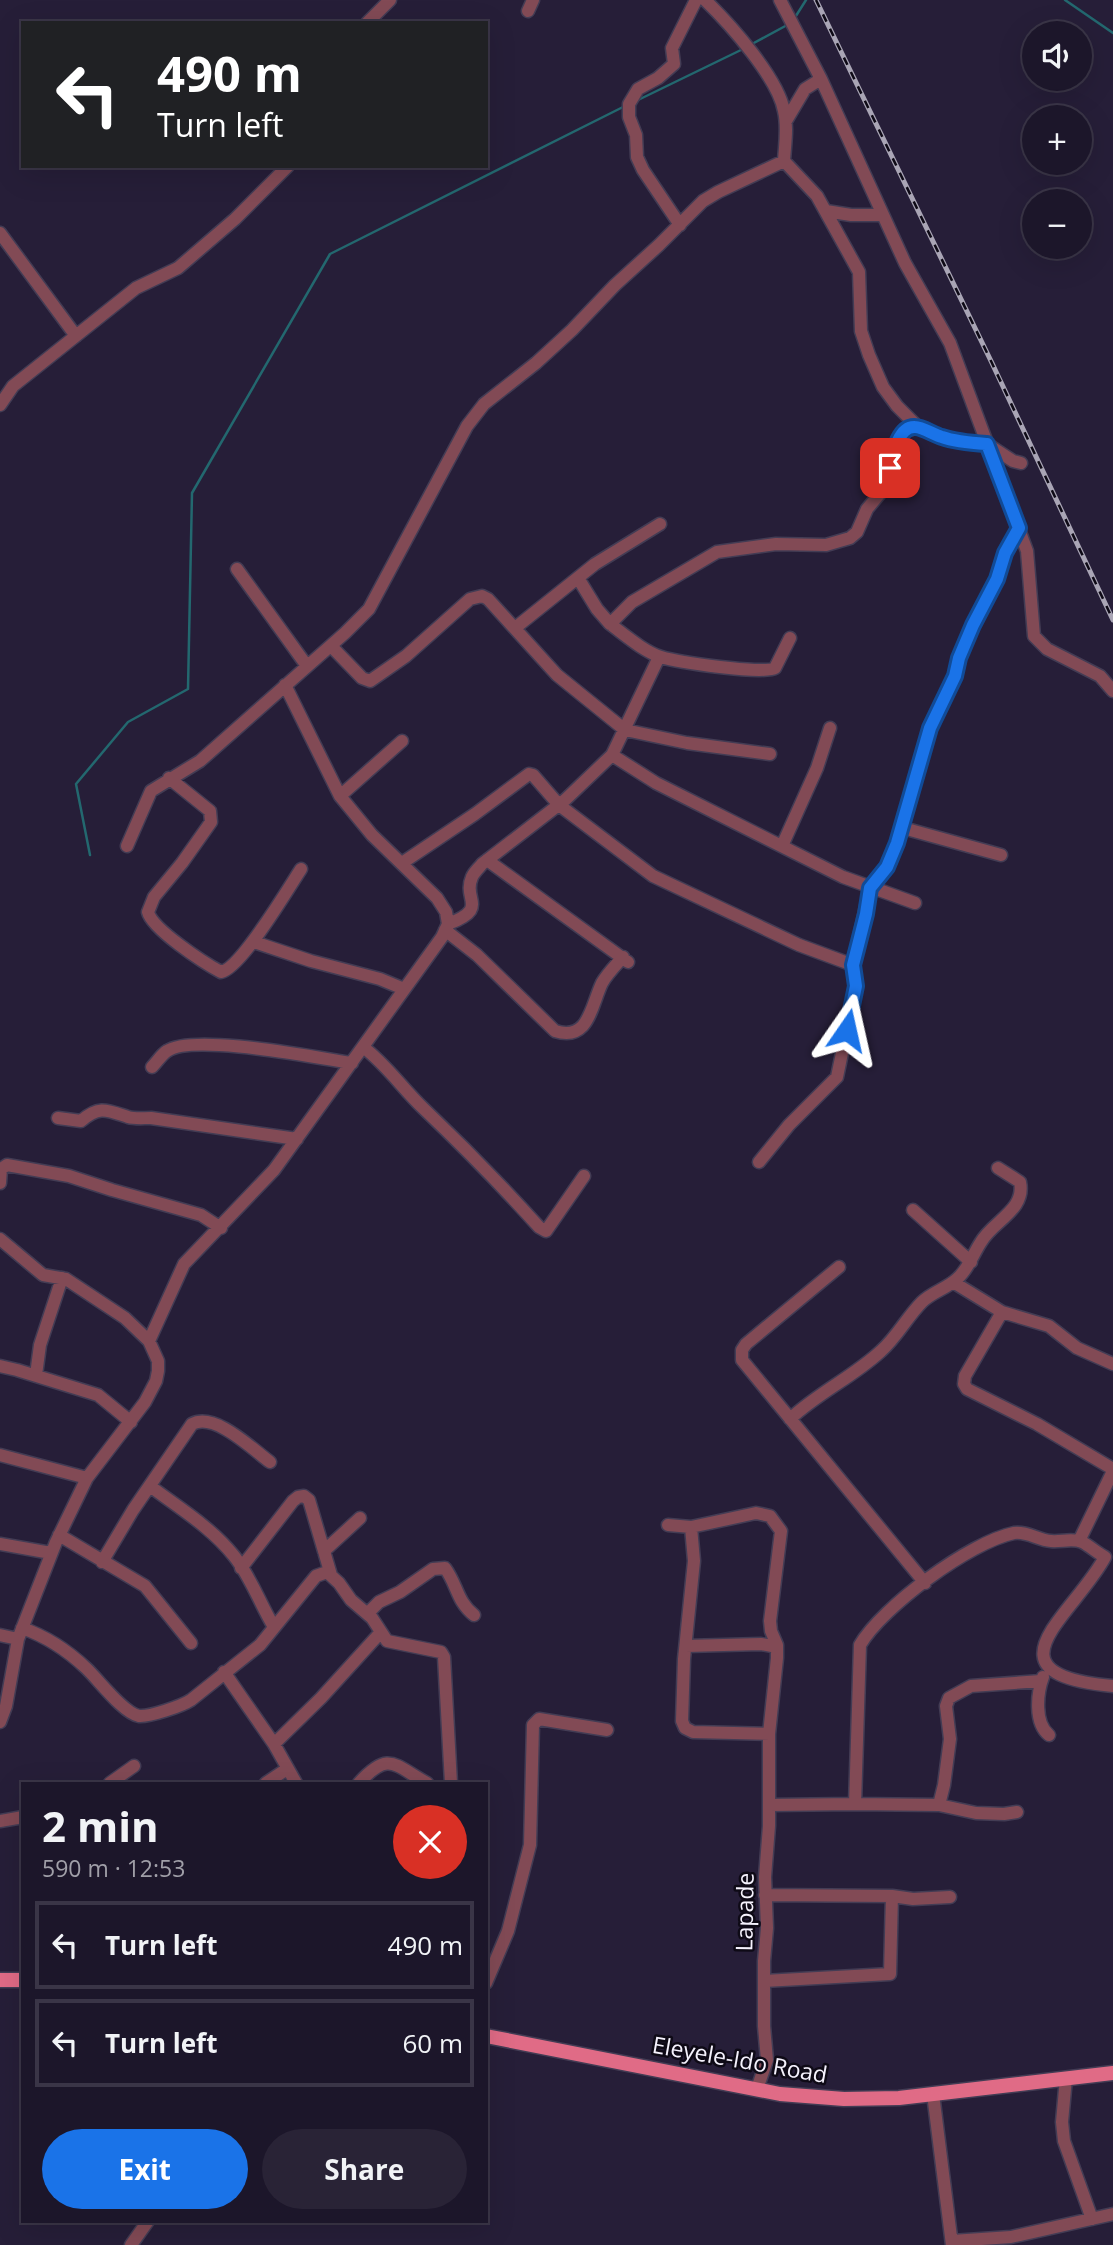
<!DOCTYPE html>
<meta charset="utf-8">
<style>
:root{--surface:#1c162a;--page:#292336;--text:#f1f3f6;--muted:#a09fa8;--line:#3a3547;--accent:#1a73e8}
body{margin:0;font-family:"Open Sans",sans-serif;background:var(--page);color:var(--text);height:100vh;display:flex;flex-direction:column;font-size:26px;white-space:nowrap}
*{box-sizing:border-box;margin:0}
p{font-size:23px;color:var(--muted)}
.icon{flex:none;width:38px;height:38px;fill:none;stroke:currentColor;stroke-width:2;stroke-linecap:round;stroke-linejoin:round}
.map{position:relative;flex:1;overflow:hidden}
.details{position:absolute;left:21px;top:1782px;width:467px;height:441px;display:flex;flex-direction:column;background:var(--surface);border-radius:0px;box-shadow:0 7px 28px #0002,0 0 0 2px var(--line)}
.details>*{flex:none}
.top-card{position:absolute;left:21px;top:21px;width:467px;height:147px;border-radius:0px;box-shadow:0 7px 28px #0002,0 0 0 2px var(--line);background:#202124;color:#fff;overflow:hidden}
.controls{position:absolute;left:1022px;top:21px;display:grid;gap:14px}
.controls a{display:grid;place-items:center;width:70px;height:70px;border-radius:50%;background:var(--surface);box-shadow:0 7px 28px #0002,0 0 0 2px var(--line);font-size:35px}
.pin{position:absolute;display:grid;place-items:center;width:60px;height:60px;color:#fff;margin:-30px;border-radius:14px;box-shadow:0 4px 10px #0006}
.me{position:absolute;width:77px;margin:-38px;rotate:11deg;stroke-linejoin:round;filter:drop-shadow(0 0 5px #0008)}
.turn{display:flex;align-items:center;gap:24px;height:147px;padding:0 21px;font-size:32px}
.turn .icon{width:91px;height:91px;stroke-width:2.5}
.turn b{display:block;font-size:49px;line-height:60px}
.round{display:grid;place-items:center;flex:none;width:74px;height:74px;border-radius:37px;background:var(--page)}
.headline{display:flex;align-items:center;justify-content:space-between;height:119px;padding:0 21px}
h1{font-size:42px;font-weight:700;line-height:52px}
.action{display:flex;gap:14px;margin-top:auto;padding:14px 21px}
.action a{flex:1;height:80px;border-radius:42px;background:var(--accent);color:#fff;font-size:28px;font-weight:700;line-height:80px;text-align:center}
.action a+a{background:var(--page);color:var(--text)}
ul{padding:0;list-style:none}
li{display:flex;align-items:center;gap:21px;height:88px;margin:0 14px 10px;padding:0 7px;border:4px solid var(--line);border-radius:0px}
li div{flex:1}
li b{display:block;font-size:26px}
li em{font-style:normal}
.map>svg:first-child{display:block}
</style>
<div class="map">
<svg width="1113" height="2245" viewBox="0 0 1113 2245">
<rect width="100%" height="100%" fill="#261e38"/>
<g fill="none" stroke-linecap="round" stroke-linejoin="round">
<path stroke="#23686f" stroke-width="2.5" d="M1065 0 1113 33
M794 19 806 0
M752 44 789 24
M636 101 743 49
M90 855 76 784 128 722 188 689 192 493 330 254 623 107"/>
<defs>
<path id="minor" d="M705 0C730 24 778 78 784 111 788 127 785 144 784 161
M780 0 821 79 905 263 950 343 1027 551 1034 636 1047 649 1100 676 1113 691
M528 11 533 0
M367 23 390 0
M786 121 805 89 821 79
M826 211 851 215H883
M680 225 643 170 637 157 636 135 629 117V104L638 89 658 78 674 64 672 48 696 0
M0 233 76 336
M0 405 13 386 136 288 178 268 235 219 288 166
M237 569 307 666
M578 578 597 609 610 624
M515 628 595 564 660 524
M790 638 775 668C764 675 677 662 661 657 643 651 625 635 610 624L632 602 717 552 776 544 826 545 850 538 857 532 867 509 882 491 900 438 905 431 918 427 945 439 987 444 1013 461 1021 463
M331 646 362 678 370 681 406 656 470 599 482 596 488 599 557 675 625 730 687 743 770 754
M612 755 656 783 843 877 915 903
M169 778 210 811 211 822 182 863 154 897 148 912C152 929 204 963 221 972 241 968 288 889 301 869
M340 796 402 741
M903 828 1001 855
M127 846 151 791 200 761 345 633 369 609 467 426 484 404 536 363 572 330 615 285 659 245 703 201 718 192 784 161 817 196 859 272 861 331 869 355 883 387 897 406 918 427
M782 846 817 768 830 728
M487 860 628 962
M402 863 475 814 529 774 533 775 559 805 653 876 799 945 853 965
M448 924C490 908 462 900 472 877 474 872 479 868 482 864L565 800 612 755 659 657
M445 930 477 955 555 1031C589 1042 591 1006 602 983 607 974 616 965 623 957
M254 942 311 961 380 979 404 989
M363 1047C386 1064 402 1088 423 1108 463 1146 502 1186 539 1227L546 1231 584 1176
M152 1067C157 1062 162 1054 167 1051 193 1033 318 1058 352 1063
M58 1118 81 1121C99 1105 107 1110 128 1117 135 1119 143 1118 151 1118L297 1139
M759 1162 789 1125 837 1077 856 986 853 965 870 888 887 867 897 843 930 728 955 676 959 658 973 625 997 579 1005 553 1019 528
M0 1183 1 1169 7 1165 69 1176 112 1190 201 1215 221 1228
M913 1210 971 1262
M0 1239 43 1275 66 1279 125 1318 149 1341 158 1361V1371L156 1381 145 1402 87 1478 56 1542 18 1639 6 1706 0 1722
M839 1267 746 1344 742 1350V1360L925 1583
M953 1282 1002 1312 1049 1326 1077 1348 1113 1364
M1002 1312 965 1376 964 1384 967 1389 1037 1424 1113 1469
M149 1341 184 1264 274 1170 442 937 448 924 446 912 437 898 372 835 340 796 285 685
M0 1366 17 1370 98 1395 131 1422
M36 1375 40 1345 62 1278
M790 1419C819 1392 853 1377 881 1351 897 1337 907 1317 922 1302 932 1292 948 1288 958 1278 969 1268 973 1254 981 1242 993 1221 1026 1210 1020 1182L998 1168
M0 1455 87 1478
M150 1486C179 1508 211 1527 234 1556 251 1577 260 1604 274 1627
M668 1525 691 1527 756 1513 770 1516 781 1531 770 1621 771 1631 777 1645V1658L769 1734V1826L765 1877 767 1928 764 1961V2026L767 2060 757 2089
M691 1527 694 1561 684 1659 682 1721 685 1728 693 1732 769 1734
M59 1535 145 1586 191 1643
M1079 1541 1113 1471
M0 1544 51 1553
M324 1551 360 1518
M102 1562 133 1510 192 1424C215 1412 251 1448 270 1462
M241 1568 293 1501 298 1497 304 1496 309 1500 331 1575
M368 1613 379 1602 400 1592 433 1569 445 1568C457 1584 457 1602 474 1615
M22 1628C45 1636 68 1651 86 1668 98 1679 123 1713 139 1716 149 1717 182 1706 191 1700L260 1645 316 1576 327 1572 339 1583 351 1600 372 1618 387 1641 441 1652 444 1657 451 1783
M0 1635 18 1639
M686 1646 761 1644 777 1647
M224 1672 274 1744 296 1783
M1043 1677C1037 1693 1034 1723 1049 1735
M274 1744 321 1698 381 1632
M110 1783 134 1766
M266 1783 287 1769
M359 1783C389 1750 394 1765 427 1783
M855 1804 939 1805 976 1813 1004 1814 1017 1812
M769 1805 855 1804 860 1645C882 1607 970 1542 1014 1533 1027 1531 1038 1540 1051 1541 1061 1542 1073 1538 1082 1542 1090 1546 1097 1553 1105 1557 1074 1615 979 1674 1113 1686
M939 1805 944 1785 950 1739 946 1706 949 1698 971 1686 1041 1681
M0 1821 23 1817
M765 1895 892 1896 913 1899 950 1897
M764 1981 890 1974 892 1896
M486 1983 508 1931 530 1845 533 1725 539 1719 607 1730
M1066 2078 1062 2122 1064 2141 1092 2219
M933 2094 952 2245
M952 2241 1011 2237 1113 2214
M131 2245 148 2221"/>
<path id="major" d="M0 1980H23
M486 2036 780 2094 844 2099 899 2098 1113 2073"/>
</defs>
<use href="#minor" stroke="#433c54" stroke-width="15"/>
<use href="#major" stroke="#433c54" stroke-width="17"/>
<use href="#minor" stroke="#824a55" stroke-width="12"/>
<use href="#major" stroke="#e06b86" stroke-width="14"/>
<defs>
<path id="rail" d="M816 0 991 361 1113 620"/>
</defs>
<use href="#rail" stroke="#a9a5b5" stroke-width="5"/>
<use href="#rail" stroke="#0e0a16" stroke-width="2.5" stroke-dasharray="8" stroke-linecap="butt"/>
</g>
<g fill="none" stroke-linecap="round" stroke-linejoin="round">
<defs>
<path id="route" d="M847 1030 856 986 853 965 866 914 870 888 887 867 897 843 930 728 955 676 959 658 973 625 997 579 1005 553 1019 528 987 444C972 443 956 442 942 437 934 435 923 427 915 427 898 426 893 455 890 468"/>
</defs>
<use href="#route" stroke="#114b97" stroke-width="18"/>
<use href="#route" stroke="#1a73e8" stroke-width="12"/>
</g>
<g text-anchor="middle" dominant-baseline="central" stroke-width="5" stroke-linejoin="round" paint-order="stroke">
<g font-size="23" fill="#f5f2fd" stroke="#0e0a16">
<text transform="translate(744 1912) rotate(-89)">Lapade</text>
<text transform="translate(740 2059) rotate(10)">Eleyele-Ido Road</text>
</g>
</g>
</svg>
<div class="controls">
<a><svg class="icon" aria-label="sound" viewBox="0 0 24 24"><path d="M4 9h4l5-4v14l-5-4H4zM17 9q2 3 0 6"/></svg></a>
<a>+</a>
<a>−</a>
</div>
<div class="pin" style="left:890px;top:468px;background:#d93025"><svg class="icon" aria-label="arrive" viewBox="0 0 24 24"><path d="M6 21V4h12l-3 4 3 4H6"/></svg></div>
<svg class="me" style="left:847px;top:1030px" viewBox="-20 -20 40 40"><path d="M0-17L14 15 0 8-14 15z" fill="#1a73e8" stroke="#fff" stroke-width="4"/></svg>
<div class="top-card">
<div class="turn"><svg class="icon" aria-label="left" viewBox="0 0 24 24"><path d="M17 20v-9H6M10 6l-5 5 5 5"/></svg><div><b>490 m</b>Turn left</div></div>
</div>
<section class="details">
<div class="headline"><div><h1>2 min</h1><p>590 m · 12:53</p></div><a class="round" style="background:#d93025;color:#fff"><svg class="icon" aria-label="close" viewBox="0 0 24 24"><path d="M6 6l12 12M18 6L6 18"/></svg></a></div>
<ul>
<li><svg class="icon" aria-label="left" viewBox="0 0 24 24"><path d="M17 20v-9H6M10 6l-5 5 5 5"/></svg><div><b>Turn left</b></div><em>490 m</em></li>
<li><svg class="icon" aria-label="left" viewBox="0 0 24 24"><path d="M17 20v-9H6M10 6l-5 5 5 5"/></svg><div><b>Turn left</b></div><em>60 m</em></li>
</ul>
<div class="action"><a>Exit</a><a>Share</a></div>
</section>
</div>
